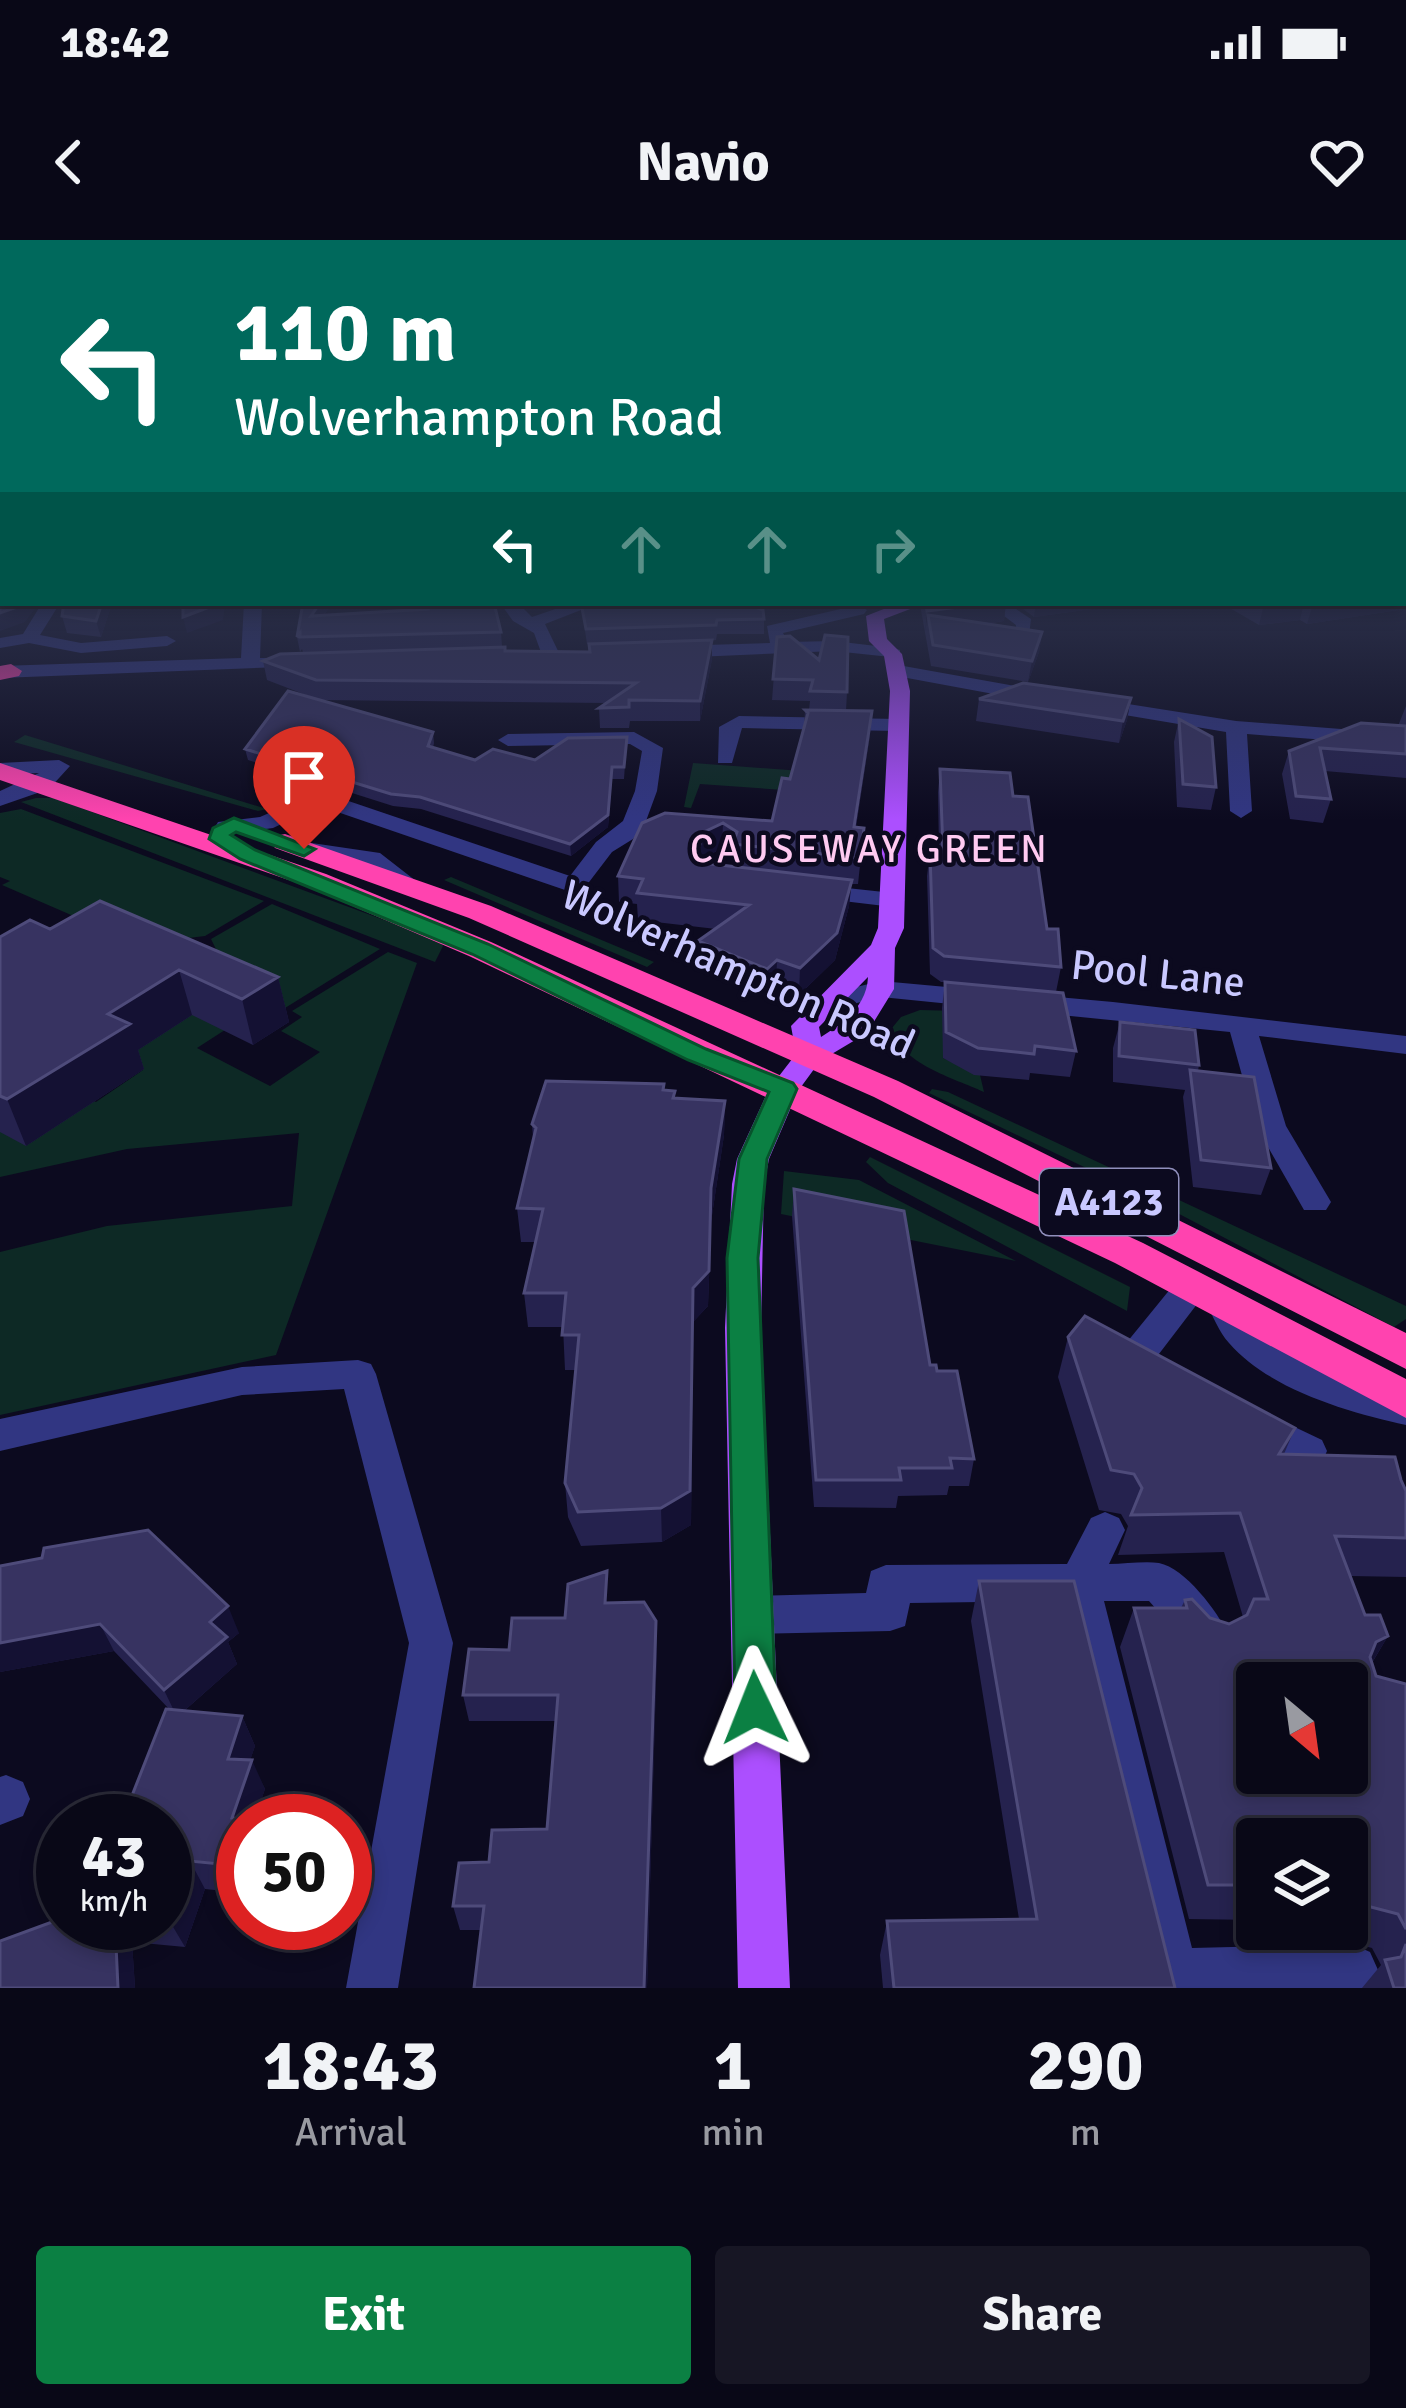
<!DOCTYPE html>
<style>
:root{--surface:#090817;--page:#171624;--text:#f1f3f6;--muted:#999aa1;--line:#292936;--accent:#0b8043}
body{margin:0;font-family:Signika,sans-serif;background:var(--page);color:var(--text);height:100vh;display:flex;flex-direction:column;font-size:45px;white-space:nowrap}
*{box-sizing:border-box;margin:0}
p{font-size:39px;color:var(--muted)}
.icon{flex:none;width:66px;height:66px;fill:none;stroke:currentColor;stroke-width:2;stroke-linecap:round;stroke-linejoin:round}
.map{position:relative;height:1748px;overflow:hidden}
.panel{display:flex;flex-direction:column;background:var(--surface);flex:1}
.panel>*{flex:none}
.top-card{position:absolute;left:0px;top:0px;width:1407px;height:366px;box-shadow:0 6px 18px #0003,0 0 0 3px var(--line);background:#00695c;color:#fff;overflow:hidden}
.needle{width:78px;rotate:151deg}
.tools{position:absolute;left:1236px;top:1422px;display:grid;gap:24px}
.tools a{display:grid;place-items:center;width:132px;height:132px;border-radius:12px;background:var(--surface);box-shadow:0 6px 18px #0003,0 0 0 3px var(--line);font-size:60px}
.speed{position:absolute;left:36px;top:1554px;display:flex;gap:24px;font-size:60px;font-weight:700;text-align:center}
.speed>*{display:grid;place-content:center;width:156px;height:156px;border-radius:50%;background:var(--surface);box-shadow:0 6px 18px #0003,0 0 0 3px var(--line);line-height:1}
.speed small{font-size:30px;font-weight:400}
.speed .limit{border:18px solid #d22;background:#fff;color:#111}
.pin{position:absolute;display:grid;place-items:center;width:102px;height:102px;color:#fff;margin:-123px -51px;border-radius:50% 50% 50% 0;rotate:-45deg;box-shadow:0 0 12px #0007}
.pin .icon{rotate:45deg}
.me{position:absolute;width:132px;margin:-66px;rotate:358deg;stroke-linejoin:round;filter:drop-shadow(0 0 9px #0008)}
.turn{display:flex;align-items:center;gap:42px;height:252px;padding:0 36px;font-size:54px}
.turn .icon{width:156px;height:156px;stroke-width:2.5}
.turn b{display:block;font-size:84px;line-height:102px}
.lanes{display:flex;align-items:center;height:114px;padding:0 36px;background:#0003;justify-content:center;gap:60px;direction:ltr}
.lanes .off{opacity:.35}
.eta{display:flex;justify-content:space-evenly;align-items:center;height:204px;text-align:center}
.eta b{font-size:72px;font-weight:700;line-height:84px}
.button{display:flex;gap:24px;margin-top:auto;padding:24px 36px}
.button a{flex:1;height:138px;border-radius:12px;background:var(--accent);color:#fff;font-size:48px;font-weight:700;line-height:138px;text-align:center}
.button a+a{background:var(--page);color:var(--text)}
.status{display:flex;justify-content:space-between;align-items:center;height:84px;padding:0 60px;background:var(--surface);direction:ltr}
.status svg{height:33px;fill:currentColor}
header{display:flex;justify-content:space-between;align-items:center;height:156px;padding:0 36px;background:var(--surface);font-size:54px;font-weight:700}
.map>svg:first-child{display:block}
</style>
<div class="status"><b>18:42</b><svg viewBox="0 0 49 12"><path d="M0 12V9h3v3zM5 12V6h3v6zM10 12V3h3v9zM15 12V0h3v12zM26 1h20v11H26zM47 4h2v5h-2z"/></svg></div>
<header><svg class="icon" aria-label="back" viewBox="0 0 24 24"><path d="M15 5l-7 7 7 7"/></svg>Navio<svg class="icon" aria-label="heart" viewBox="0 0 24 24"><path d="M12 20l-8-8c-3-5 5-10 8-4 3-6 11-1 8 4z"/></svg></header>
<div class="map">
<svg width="1406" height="1748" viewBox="0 0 1406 1748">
<rect width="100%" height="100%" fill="#0c0a1f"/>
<path fill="#0d2925" d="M25 495 267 569 258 571 14 502Z
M693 523 802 531 798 551 700 544 691 568 684 567Z
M36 558H54L441 701 443 706 435 722 21 562Z
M21 569 264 661 205 696 138 704 2 645 10 641 0 637V573Z
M451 637 654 722 647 727 444 640Z
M272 664 380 709 285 768 211 715 216 709 211 699Z
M388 712 417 723 276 1115 0 1175V1012L107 986 292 966 299 893 127 909 0 937V892L79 854 96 862 143 830 124 819 223 751 259 768 197 808 270 846 320 812 281 791 302 777 292 771Z
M920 770 959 771 943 818 980 835 984 852C954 838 900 824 892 788L901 777Z
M932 849 948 852 1406 1066V1079L1394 1087 1145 956 929 853Z
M870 917 1130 1047 1127 1071 888 943 866 922Z
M784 931 859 940 1016 1021 781 974Z"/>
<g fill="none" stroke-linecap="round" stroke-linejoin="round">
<path fill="#313682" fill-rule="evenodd" d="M42 363H60L40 395 81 403 167 396 176 401 167 406 81 413 29 403 0 408V398L23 394Z
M244 363H262L260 418H307V426L0 438V426L241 418Z
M500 363H518L532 377 573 363H599L545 384 560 415 551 421 542 415 534 393 513 381Z
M987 363H1007L1031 379 1028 403H1016V385Z
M858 365 867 370 864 374 783 393 788 402 834 401 893 408 900 410V418L834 411 672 418 663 412 672 406 770 403 767 386Z
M898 425 1043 451 1053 457 1043 463 891 435 889 431Z
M1090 458 1236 481 1406 494V506L1247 494 1252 571 1241 578 1230 571 1226 492 1083 468V460Z
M739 476 898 479 908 485 898 491 742 488 732 523H718L719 487Z
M634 492 663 508 657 551 646 581 633 599 612 612 583 650H565L320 566 273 588 234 593 233 597 255 609V619H239L208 599 218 582 260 577 319 551 570 636 596 602 623 581 635 551 642 511 630 504 508 506 498 500 508 494Z
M59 520 70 526 49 549 0 566V551L39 533 0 535V523Z
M305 602 380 613 425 648 413 655 365 624 297 614 293 609Z
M810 644 893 653 905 660 893 667 801 656V646Z
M881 741 1113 762 1406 796V814L1259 796 1286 886 1331 962 1326 970H1304L1256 886 1230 792 881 757 829 770 815 762 819 756Z
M1192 1033 1204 1037 1209 1046 1204 1055 1149 1127 1136 1131 1123 1127 1118 1117 1123 1107 1180 1037Z
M1223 1050 1235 1054C1271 1114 1340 1140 1406 1155V1185C1348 1172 1270 1150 1229 1103 1219 1092 1213 1076 1206 1063L1211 1054Z
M358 1120 371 1124 376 1134 453 1403 398 1748H346L409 1403 344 1149 242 1155 0 1211V1179L242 1127Z
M1255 1168 1322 1200 1327 1211 1322 1222C1298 1230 1248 1206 1236 1183L1242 1172Z
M1105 1272 1119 1278 1125 1290 1109 1324C1125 1324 1144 1321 1159 1323 1185 1328 1218 1372 1228 1394L1221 1408 1206 1414 1191 1408 1149 1361H1104L1192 1708 1273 1706 1269 1689H1319L1324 1705 1352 1704 1370 1712 1378 1730 1370 1748H1150L1062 1361 910 1363 905 1386 890 1391 752 1394 737 1389 731 1375 737 1361 752 1356 866 1353 871 1331 886 1325 1067 1324 1091 1278Z
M6 1535 23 1542 30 1559 23 1576 0 1585V1537Z"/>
<path fill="#ac4fff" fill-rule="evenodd" d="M899 363H926L884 379 887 399 902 414 910 451 904 688 895 708 894 749 867 793 820 821 798 851 769 919 764 944 761 1088 790 1748H738L725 1088 732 944 737 919 769 849 796 814 791 786 871 705 878 688 890 451 884 416 869 401 866 376ZM868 737C867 766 843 783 821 797L819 787Z"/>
<path fill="#ff43af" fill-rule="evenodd" d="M11 424 22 431 19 436 0 440V426Z
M0 523 326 634 491 702 1143 1003 1406 1139V1178L1115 1023 469 716 306 646 0 540Z
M285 594 491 666 898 841 1406 1093V1129L874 857 469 678 275 608 271 602 275 596Z"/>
</g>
<path fill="#25224e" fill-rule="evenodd" d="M1406 336 1405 369 1307 384 1300 380 1259 385 1221 363H1404Z
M61 363H112L101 397 67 393 62 376 63 367Z
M303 363H332L324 375 428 369 501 392 502 407 303 412 302 409 300 412 297 397Z
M581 363 764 379V394H717L716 400 587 404Z
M922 363H1006L1004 381 986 384 1042 392 1039 412 1028 442 931 426 921 370Z
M1015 363H1134L1034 377Z
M777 397 847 452 846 471 870 495 856 587 864 588 858 644H851L849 666 835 720 799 755 776 747 766 756 699 728 698 701 716 689 638 680 637 664 619 662 618 636 642 583 772 581 790 539 804 488 805 470H809L810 461 772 460ZM722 608 733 615V627L703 623 704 618Z
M712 400V419L700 481H630L629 488H600L599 468 607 463 319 460 267 440 263 421 505 411 589 412Z
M1131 458 1127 480 1119 503 976 481 979 459Z
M1406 466V538L1325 531 1331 559 1323 583 1290 579 1282 534 1289 511 1398 486Z
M1179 479 1216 547 1211 570 1177 567 1174 502Z
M433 492 434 503 433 508 475 520H535L627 497 624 539H612L608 587 571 616 421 569 393 566 248 520 245 509Z
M940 529 1013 556 1047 689 1061 727 1056 752 1076 811 1070 837 1030 833 1029 840 974 835 943 818 942 768 945 742H941L930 734 927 636 930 612H939L938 552Z
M50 689 278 737 289 782 253 805 192 775 138 810 144 829 26 906 0 892V697Z
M1120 782 1199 825 1198 831 1271 928 1261 955 1193 947 1183 857 1185 850 1113 842V808Z
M664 850 675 851V858L725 861 724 895 711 982 708 1066 693 1082 691 1285 662 1302 581 1306 568 1277 565 1243 576 1130H565L563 1087H528L524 1053 535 1002H521L517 968 533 898 532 884Z
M794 949 930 1125 937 1131 974 1219 969 1246H949L947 1255 898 1256 896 1268 814 1267 792 976Z
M1068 1097 1295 1188 1284 1214 1401 1240 1406 1251V1337L1350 1336 1365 1375 1388 1396 1372 1423 1376 1436 1406 1444V1748H1362L1381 1725 1372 1708 1342 1700 1339 1689H1347V1599H1257V1680L1189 1679 1120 1407 1134 1368H1181L1185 1360 1210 1378 1229 1384 1243 1377 1224 1312 1118 1315 1128 1286 1121 1274 1099 1270 1058 1137Z
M0 1326 239 1393 228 1402 237 1424 184 1471 242 1476 255 1506 250 1520 265 1549 254 1580 243 1581V1653L205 1649 185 1707 132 1702 135 1748H0L63 1683H165V1581L170 1470 114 1411 0 1432Z
M979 1341 1175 1748H883L880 1715 887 1681 1019 1679 971 1381Z
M609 1363 656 1381 657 1408 647 1748 481 1690H460L453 1666 489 1622 547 1589 556 1481H469L463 1455 509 1410 565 1378Z"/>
<path fill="#141133" d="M1404 345H1406L1405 369 1307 384 1313 364 1404 363Z
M22 363H39L25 382 0 391V373Z
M102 363H112L101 397 96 381Z
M220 363H225L223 380 187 393 183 377Z
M320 363H332L314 390 311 376Z
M985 363H1006L1004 381 931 391 928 375 925 392 927 371Z
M1036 363H1134L1034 377Z
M1274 363H1304L1300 380 1259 385 1264 364Z
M1042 392 1039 412 1028 442 1032 421Z
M712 400V419L700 481V461Z
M1131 458 1127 480 1119 503 1123 481Z
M872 471 870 495 852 613 854 587Z
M612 527 608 587 571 616 570 604Z
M723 583 722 608 704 618 697 639V613L704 592Z
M852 640 849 666 835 720 799 755 800 728Z
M777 720 776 747 766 756 767 729Z
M179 730 192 775 138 810 144 829 26 906 7 859 108 774Z
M278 737 289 782 253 805 242 759Z
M725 861 724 895 711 982 708 1066 693 1082 691 1285 662 1302 661 1268 693 1048Z
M228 1366 239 1393 228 1402 237 1424 177 1477 164 1450 210 1382Z
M656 1381 657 1408 647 1748H644Z
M100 1384 114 1411 0 1432V1403Z
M1388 1396 1365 1434 1354 1440 1376 1402Z
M242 1476 255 1506 241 1548 228 1519Z
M252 1520 265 1549 254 1581 232 1578Z
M190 1621 205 1649 185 1707 169 1680Z
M115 1683H119L132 1702 135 1748H118Z"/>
<path fill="#373361" stroke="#4e4b7a" stroke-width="3" fill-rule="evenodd" d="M0 336H3V363H22L20 366 0 373Z
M64 363H102L96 381 62 376Z
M183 363H220L183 377Z
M303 363H320L311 376 428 369 427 363H494L501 392 300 397V393L297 397Z
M581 363H745L763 370 764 379 717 380 716 385 586 389Z
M926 363H989L927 371Z
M928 375 1042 392 1032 421 933 405Z
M825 395 848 397 847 452 810 451 813 440 773 439 777 397 790 396 819 420Z
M712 400 700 461 629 460V467L599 468 636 443 316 440 263 421 280 414 505 407V411L590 412 589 404Z
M1023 443 1131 458 1123 481 979 459Z
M288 451 433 492 428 506 475 520 493 509 535 520 568 498 627 497 624 527H612L608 575 570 604 420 557 391 554 245 509Z
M805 470 872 471 854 587 864 588 860 618 733 604 737 592 723 583 704 592 697 613 703 623 852 640 837 693 800 728 777 720 767 729 698 701 749 665 637 653 643 639 618 636 642 583 665 573 772 581 782 538 790 539 808 473Z
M1179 479 1212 497 1216 547 1183 544Z
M1361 483 1406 486V514L1320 508 1331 559 1296 556 1289 511Z
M940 529 1010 533 1013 556 1028 557 1047 689H1058L1061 727 944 716 933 708 930 612H943Z
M100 661 278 737 242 759 179 730 108 774 130 784 7 859 0 856V697L30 680 50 689Z
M945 742 1063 753 1076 811 1035 806 1034 814 978 808 946 792Z
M1120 782 1195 790 1199 825 1119 816Z
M1190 830 1254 837 1271 928 1201 920Z
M546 841 664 844 663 850 675 851 673 858 725 861 711 948 709 1031 693 1048 690 1251 661 1268 578 1272 565 1243 579 1095H562L566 1053H524L543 969 517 968 536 888 532 884Z
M794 949 904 971 930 1125H936L937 1131H957L974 1219 950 1218 952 1228H899L901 1240H816Z
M1085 1076 1295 1188 1279 1214 1395 1217 1401 1240 1406 1251V1298L1335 1296 1365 1375H1380L1388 1396 1376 1402 1370 1417 1376 1436 1406 1444V1689L1398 1674 1367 1666 1361 1646H1347V1599H1257V1645H1208L1134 1368H1187L1185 1360 1192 1359 1210 1378 1229 1384 1247 1375 1254 1359H1268L1240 1273 1131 1275 1142 1248 1134 1234 1111 1230 1068 1097ZM1257 1443H1347V1533H1257Z
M148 1290 228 1366 210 1382 227 1397 164 1450 100 1384 0 1403V1326L42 1318 44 1308Z
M607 1331 605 1363 644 1362 656 1381 644 1748H474L484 1666H453L459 1623 489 1622 492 1590 547 1589 558 1455H463L469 1409 509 1410 512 1378H565L568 1344Z
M979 1341H1074L1175 1748H894L887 1681 1037 1679Z
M166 1469 242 1476 228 1519 252 1520 232 1578 255 1580 243 1581V1617L240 1626 190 1621 169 1680H165V1581H122Z
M63 1678V1683H115L118 1748H0V1701Z
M1406 1704V1748H1394L1385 1720 1401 1717Z"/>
<linearGradient id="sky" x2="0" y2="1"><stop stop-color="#070611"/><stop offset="0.58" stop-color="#2e334d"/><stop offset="1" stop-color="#2e334d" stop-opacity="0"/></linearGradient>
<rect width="1406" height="580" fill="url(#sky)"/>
<path fill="#0b8043" stroke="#07532c" stroke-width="3" d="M234 578 315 609 304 616 236 592 231 595 255 610 488 704 706 809 793 843 797 849 767 919 758 1018 776 1468 770 1482 755 1488 741 1482 735 1468 727 1018 739 919 769 852 688 820 472 714 240 619 209 599 213 588Z"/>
<g text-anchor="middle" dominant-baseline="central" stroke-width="9" stroke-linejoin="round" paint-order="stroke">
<g font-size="39" letter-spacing="3" fill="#ffcaf1" stroke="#0c0a1f">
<text x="870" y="609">CAUSEWAY GREEN</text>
</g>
<rect fill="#0c0a1f" stroke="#908fbc" stroke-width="3" x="1040" y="929" width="138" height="66" rx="9"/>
<g font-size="39" font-weight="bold" fill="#c9c8ff">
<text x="1109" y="962">A4123</text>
</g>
<g font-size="42" fill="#c9c8ff" stroke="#0c0a1f">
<text transform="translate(738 730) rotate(24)">Wolverhampton Road</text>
<text transform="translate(1158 734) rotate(6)">Pool Lane</text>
</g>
</g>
</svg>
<div class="tools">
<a><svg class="needle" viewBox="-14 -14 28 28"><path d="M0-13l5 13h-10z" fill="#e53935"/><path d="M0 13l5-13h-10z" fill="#999aa1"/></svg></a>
<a><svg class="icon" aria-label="layers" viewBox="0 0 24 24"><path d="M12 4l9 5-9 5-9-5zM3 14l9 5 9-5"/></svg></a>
</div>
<div class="speed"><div>43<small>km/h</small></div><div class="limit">50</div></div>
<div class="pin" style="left:304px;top:609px;background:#d93025"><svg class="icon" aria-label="arrive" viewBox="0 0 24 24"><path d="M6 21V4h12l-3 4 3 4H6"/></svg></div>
<svg class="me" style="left:755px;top:1468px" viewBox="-20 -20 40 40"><path d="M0-17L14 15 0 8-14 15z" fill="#0b8043" stroke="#fff" stroke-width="4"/></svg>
<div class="top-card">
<div class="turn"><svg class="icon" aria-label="left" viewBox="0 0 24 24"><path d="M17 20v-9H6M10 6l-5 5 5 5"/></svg><div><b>110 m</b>Wolverhampton Road</div></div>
<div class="lanes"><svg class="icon" aria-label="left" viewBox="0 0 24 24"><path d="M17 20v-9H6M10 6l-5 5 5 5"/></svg><svg class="icon off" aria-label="ahead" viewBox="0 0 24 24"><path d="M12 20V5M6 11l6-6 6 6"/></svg><svg class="icon off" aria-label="ahead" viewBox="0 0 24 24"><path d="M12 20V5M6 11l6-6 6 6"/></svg><svg class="icon off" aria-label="right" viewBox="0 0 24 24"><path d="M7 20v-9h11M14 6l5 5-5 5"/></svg></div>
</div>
</div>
<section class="panel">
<div class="eta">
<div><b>18:43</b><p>Arrival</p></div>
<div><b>1</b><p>min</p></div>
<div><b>290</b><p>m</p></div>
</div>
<div class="button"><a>Exit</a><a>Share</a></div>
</section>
